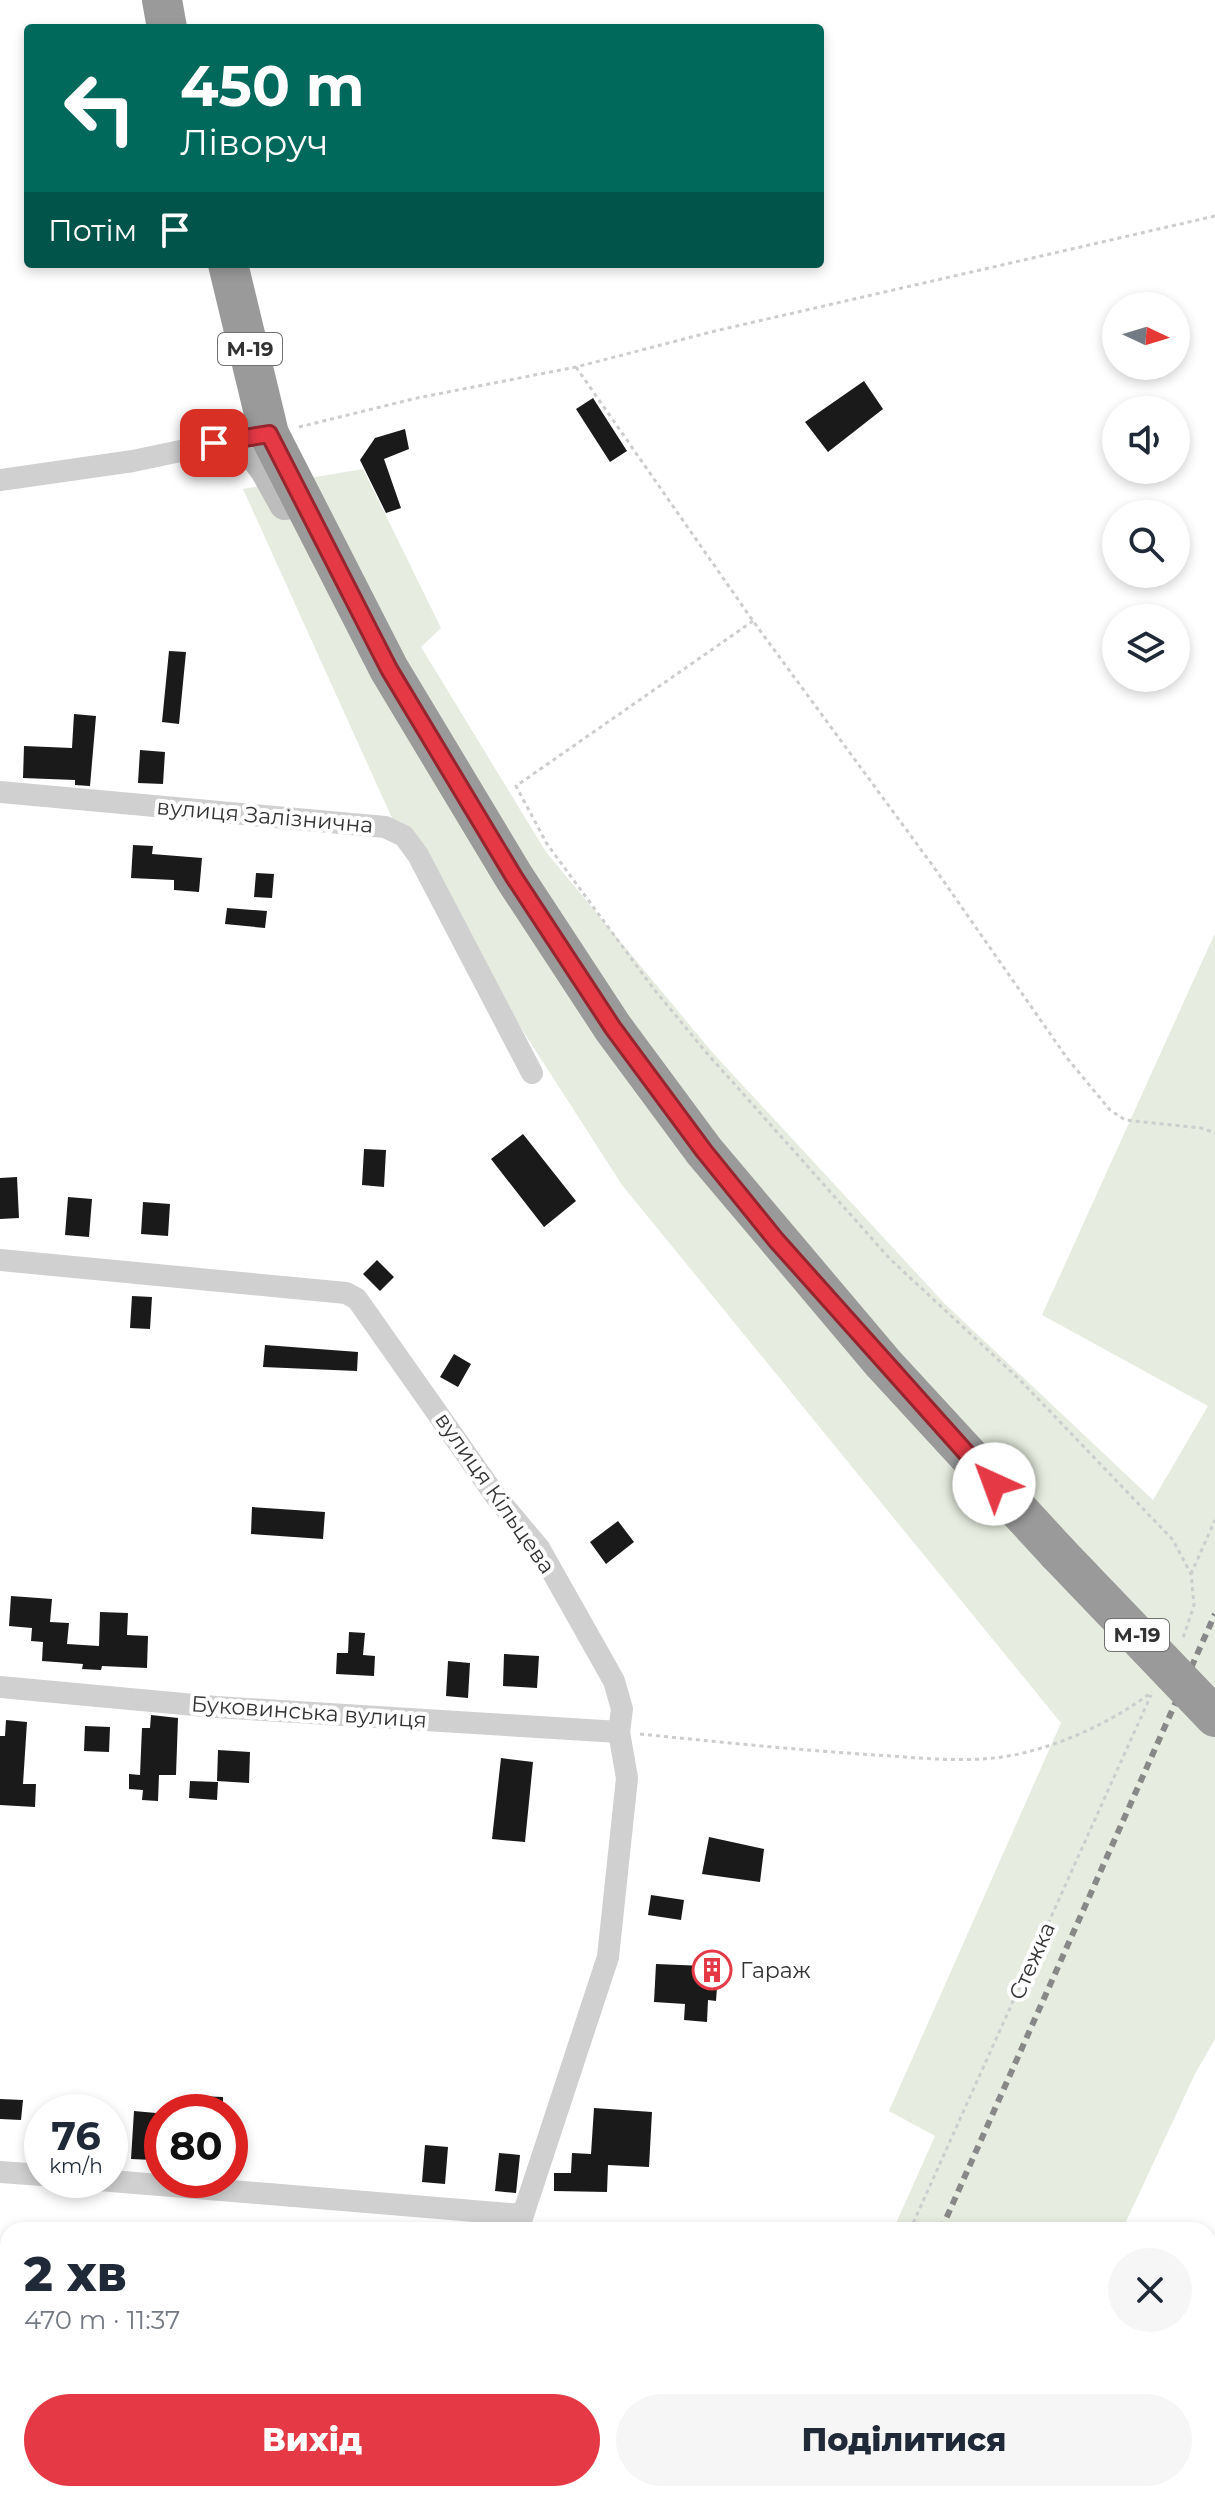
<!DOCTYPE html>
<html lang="uk">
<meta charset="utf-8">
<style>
:root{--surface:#fff;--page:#f6f6f7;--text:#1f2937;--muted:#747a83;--accent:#e63946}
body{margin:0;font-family:Montserrat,sans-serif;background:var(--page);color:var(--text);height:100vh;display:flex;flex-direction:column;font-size:30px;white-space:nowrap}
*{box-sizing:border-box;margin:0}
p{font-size:26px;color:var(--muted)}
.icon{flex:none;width:44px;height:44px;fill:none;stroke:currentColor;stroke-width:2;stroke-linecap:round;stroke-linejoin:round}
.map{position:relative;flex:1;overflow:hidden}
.drawer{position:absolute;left:0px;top:2222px;width:1216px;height:280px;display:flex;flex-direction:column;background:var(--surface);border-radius:24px 24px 0 0;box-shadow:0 4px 12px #0003}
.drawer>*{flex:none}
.guide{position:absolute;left:24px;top:24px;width:800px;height:244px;border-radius:8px;box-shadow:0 4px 12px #0003;background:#00695c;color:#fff;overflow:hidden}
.needle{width:52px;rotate:94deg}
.tools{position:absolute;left:1102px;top:292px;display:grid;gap:16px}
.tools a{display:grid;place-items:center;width:88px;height:88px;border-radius:50%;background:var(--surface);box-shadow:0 4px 12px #0003;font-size:40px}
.speed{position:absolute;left:24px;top:2094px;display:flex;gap:16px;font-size:40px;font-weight:700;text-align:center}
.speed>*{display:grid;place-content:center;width:104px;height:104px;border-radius:50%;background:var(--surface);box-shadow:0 4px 12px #0003;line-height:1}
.speed small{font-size:20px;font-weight:400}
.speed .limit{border:12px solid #d22;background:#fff;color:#111}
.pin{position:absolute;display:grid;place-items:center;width:68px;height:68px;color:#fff;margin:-34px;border-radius:16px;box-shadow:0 4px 12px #0006}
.me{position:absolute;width:88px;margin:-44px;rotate:317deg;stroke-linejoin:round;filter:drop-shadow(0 0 6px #0008)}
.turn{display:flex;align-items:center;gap:28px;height:168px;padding:0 24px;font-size:36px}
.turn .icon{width:104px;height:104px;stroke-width:2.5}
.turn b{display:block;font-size:56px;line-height:68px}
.then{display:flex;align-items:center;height:76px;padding:0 24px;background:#0003;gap:16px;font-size:30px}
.round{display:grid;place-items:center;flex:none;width:84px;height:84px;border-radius:42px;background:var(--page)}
.overview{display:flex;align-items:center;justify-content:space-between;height:136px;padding:0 24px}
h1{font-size:48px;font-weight:800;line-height:60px}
.button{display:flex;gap:16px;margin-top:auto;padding:16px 24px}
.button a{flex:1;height:92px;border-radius:48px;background:var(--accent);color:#fff;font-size:32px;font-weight:800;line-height:92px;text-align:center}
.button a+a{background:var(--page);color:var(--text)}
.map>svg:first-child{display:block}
</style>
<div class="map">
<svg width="1215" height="2502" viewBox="0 0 1215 2502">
<rect width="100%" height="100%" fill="#fff"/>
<path fill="#e6ecdf" d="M363 469 441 628 421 647 546 852 712 1052 944 1303 1153 1500 1208 1406 1042 1315 1215 933V2039L1195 2074 1122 2230H893L935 2136 889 2111 1061 1723 622 1185 406 849 243 489Z
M776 2494H956L952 2499 956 2502H772Z"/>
<path fill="#1a1a1a" d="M864 381 883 409 828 452 805 422Z
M593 398 627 451 610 462 576 409Z
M405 429 409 449 384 459 401 508 386 513 360 460 375 438Z
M169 651 186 652 179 724 162 722Z
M74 714 96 716 90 786 75 785V780L23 778 24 746 72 748Z
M140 750 165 752 163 784 138 783Z
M133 845 153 846 152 854 202 858 199 892 174 890V880L131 878Z
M256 873 274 874 272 898 254 897Z
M227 908 267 911 265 928 225 924Z
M523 1134 576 1201 544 1227 491 1159Z
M364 1149 386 1150 384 1187 362 1185Z
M17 1177 19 1218 0 1219V1178Z
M68 1197 92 1199 89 1237 65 1235Z
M143 1202 170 1204 168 1236 141 1234Z
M377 1260 394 1277 380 1291 363 1274Z
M132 1296 152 1297 150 1329 130 1328Z
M265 1345 358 1352 357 1371 263 1367Z
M454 1354 471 1364 458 1387 440 1377Z
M252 1507 325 1512 323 1539 251 1534Z
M618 1521 634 1542 606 1564 590 1542Z
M11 1596 52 1599 50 1622 69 1623 67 1644 99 1646 100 1612 128 1613 127 1635 148 1636 147 1668 102 1666 101 1670 82 1669 83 1664 42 1661 43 1642 31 1641 32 1628 9 1626Z
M349 1632 365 1633 363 1655 375 1656 374 1676 336 1674 337 1653H348Z
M504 1654 539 1656 537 1688 503 1686Z
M448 1661 470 1663 468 1698 446 1696Z
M151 1715 178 1718 176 1775H159L158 1801 142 1800 143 1790 129 1789V1774L140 1775 142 1728H150Z
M6 1720 27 1722 23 1784H36L35 1807 0 1805V1736H5Z
M85 1726 110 1727 109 1752 84 1751Z
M218 1750 250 1752 249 1783 217 1781Z
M501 1758 533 1762 525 1842 492 1839Z
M190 1781 218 1782 217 1800 189 1798Z
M709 1837 764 1849 760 1882 702 1874Z
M651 1895 684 1900 681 1920 648 1915Z
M705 1959 719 1960 716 2001 708 2000 707 2022 684 2020 685 2004 654 2002 656 1964 705 1966Z
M198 2096 223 2097V2112H197Z
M0 2099 23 2100 21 2120 0 2119Z
M594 2108 652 2112 649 2167 608 2165 607 2192 554 2191V2173H571L572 2153 591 2154Z
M134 2111 156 2113 153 2160 131 2159Z
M425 2145 448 2147 445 2184 422 2182Z
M499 2153 520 2155 516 2193 495 2191Z"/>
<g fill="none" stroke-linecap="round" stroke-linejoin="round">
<path stroke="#cdcdcd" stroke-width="3" stroke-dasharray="4 4" stroke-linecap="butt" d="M576 367 753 621 933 866 1067 1058 1110 1110 1125 1120 1201 1128 1215 1133
M299 427 417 398 576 367 715 331 1215 216
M753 621 516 786 547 844 653 988 705 1051 890 1259 1019 1379 1173 1540 1191 1574 1194 1605 1182 1641
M1191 1574 1215 1520
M640 1734C719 1742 797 1750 876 1755 926 1758 978 1765 1027 1752 1071 1741 1116 1719 1152 1692
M910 2230 1151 1695
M780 2502 784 2494"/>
<path stroke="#d0d0d0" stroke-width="22" d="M0 480 133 461 256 435
M0 792 385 827 404 836 418 855 532 1073
M0 1260 346 1293 357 1299 497 1498 539 1548 614 1681 622 1709 619 1732 627 1778 608 1957 518 2230
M0 1687 216 1707 619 1732
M0 2172 42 2175
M99 2180 523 2215
M429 2502 431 2494"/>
<path stroke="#bdbdbd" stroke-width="32" d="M241 436 266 470 285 504"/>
<path stroke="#9a9a9a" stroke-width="40" d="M162 0 167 28
M228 264 269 434 389 669 514 877 613 1028 704 1151 883 1363 1058 1553"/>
<path stroke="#888" stroke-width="6" stroke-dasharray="8 6" stroke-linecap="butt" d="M941 2230 1215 1614
M819 2502 823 2494"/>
<path stroke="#9a9a9a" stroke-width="40" d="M1058 1553 1215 1717"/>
</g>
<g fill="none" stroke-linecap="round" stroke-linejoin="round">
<defs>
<path id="route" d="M214 443 269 434 389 669 514 877 613 1028 704 1151 776 1240 994 1484"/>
</defs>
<use href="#route" stroke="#96252e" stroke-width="20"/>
<use href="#route" stroke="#e63946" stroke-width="14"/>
</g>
<defs>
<symbol id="building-ring" viewBox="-11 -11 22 22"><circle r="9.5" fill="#fff" stroke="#e63946" stroke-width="1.5"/><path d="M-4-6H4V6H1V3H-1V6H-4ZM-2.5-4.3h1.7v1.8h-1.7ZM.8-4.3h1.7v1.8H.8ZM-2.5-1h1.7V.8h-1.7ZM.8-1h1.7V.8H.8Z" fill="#e63946"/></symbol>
</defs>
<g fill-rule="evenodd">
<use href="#building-ring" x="690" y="1948" width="44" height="44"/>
</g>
<g text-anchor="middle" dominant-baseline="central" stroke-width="8" stroke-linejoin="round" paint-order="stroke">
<g fill="#fff" stroke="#707070" stroke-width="2">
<rect x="218" y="333" width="64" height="32" rx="6"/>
<rect x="1105" y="1619" width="64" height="32" rx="6"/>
</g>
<g font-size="20" font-weight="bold" fill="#333">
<text x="250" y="349">М-19</text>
<text x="1137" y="1635">М-19</text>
</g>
<g font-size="22" fill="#333" stroke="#fff">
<text transform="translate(265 816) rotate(5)">вулиця Залізнична</text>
<text transform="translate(495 1493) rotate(55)">вулиця Кільцева</text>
<text transform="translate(309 1712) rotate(4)">Буковинська вулиця</text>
<text transform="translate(1032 1961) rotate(-66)">Стежка</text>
</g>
<g font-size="22" fill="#333" stroke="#fff" text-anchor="start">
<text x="740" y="1970">Гараж</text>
</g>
</g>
</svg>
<div class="tools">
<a><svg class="needle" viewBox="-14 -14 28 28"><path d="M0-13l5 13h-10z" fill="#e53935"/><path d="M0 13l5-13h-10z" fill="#747a83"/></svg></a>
<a><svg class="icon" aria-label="sound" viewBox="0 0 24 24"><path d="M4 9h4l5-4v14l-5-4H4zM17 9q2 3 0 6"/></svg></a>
<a><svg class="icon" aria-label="search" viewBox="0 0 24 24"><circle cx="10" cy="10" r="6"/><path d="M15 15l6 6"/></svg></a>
<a><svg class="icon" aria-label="layers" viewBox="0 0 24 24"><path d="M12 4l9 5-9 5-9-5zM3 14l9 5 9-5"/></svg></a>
</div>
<div class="speed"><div>76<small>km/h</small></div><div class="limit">80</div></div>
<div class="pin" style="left:214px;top:443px;background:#d93025"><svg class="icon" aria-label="arrive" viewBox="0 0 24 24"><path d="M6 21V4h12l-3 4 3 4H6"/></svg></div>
<svg class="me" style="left:994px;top:1484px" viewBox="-20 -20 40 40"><circle r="19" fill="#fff"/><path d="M0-13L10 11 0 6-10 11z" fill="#e63946"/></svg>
<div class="guide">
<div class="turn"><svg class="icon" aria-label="left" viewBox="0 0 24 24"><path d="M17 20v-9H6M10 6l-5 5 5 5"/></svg><div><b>450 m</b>Ліворуч</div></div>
<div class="then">Потім<svg class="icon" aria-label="arrive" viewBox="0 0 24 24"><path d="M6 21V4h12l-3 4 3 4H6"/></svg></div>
</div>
<section class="drawer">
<div class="overview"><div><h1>2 хв</h1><p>470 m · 11:37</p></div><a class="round"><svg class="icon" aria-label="close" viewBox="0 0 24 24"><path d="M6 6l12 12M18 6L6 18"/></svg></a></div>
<div class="button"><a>Вихід</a><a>Поділитися</a></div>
</section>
</div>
